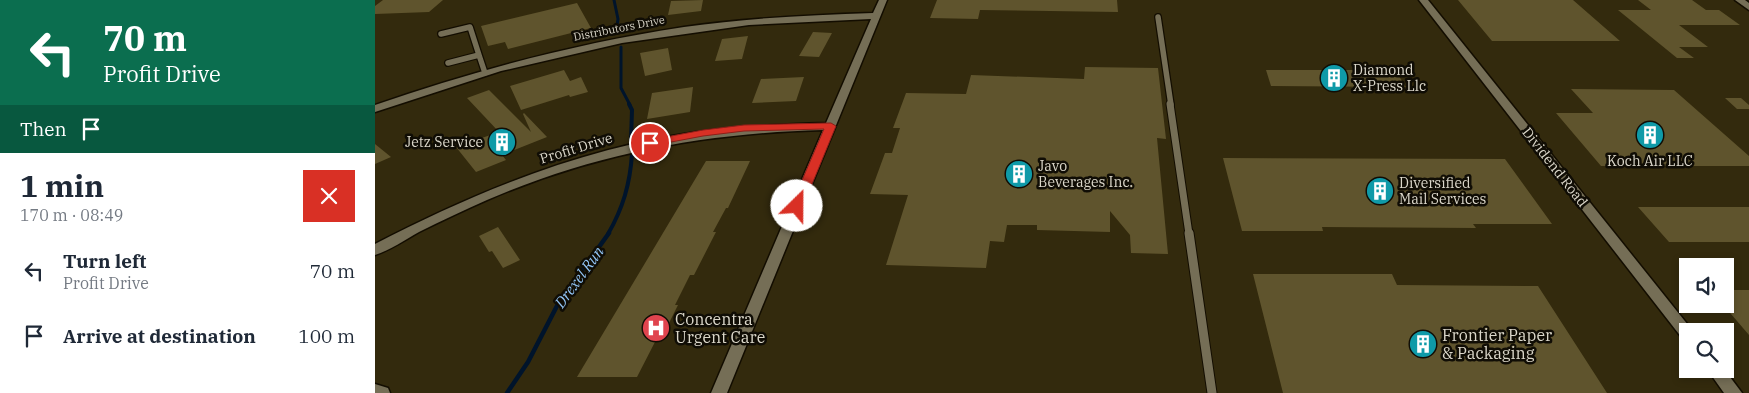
<!DOCTYPE html>
<meta charset="utf-8">
<style>
:root{--surface:#fff;--page:#f2f2f3;--text:#1f2937;--muted:#747a83}
body{margin:0;font-family:"IBM Plex Serif",serif;background:var(--page);color:var(--text);height:100vh;display:flex;flex-direction:column;font-size:19px;white-space:nowrap}
*{box-sizing:border-box;margin:0}
p{font-size:16px;color:var(--muted)}
.icon{flex:none;width:28px;height:28px;fill:none;stroke:currentColor;stroke-width:2;stroke-linecap:round;stroke-linejoin:round}
.map{position:relative;flex:1;overflow:hidden}
.drawer{display:flex;flex-direction:column;background:var(--surface);width:375px}
.drawer>*{flex:none}
.banner{background:#0b6e4f;color:#fff;overflow:hidden}
.buttons{position:absolute;left:1304px;top:258px;display:grid;gap:10px}
.buttons a{display:grid;place-items:center;width:55px;height:55px;border-radius:0px;background:var(--surface);box-shadow:0 2px 8px #0003;font-size:25px}
.pin{position:absolute;display:grid;place-items:center;width:42px;height:42px;color:#fff;margin:-21px;border:2px solid #fff;border-radius:50%;box-shadow:0 1px 5px #0007}
.me{position:absolute;width:55px;margin:-28px;rotate:23deg;stroke-linejoin:round;filter:drop-shadow(0 0 4px #0008)}
.turn{display:flex;align-items:center;gap:18px;height:105px;padding:0 20px;font-size:22px}
.turn .icon{width:65px;height:65px;stroke-width:2.5}
.turn b{display:block;font-size:35px;line-height:42px}
.then{display:flex;align-items:center;height:48px;padding:0 20px;background:#0003;gap:10px;font-size:19px}
.round{display:grid;place-items:center;flex:none;width:52px;height:52px;border-radius:0px;background:var(--page)}
.summary{display:flex;align-items:center;justify-content:space-between;height:85px;padding:0 20px}
h1{font-size:30px;font-weight:800;line-height:38px}
ul{padding:0;list-style:none}
li{display:flex;align-items:center;gap:15px;height:65px;padding:0 20px}
li div{flex:1}
li b{display:block;font-size:19px}
li em{font-style:normal}
main{display:flex;flex:1;min-height:0}
.map>svg:first-child{display:block}
</style>
<main>
<section class="drawer">
<div class="banner">
<div class="turn"><svg class="icon" aria-label="left" viewBox="0 0 24 24"><path d="M17 20v-9H6M10 6l-5 5 5 5"/></svg><div><b>70 m</b>Profit Drive</div></div>
<div class="then">Then<svg class="icon" aria-label="arrive" viewBox="0 0 24 24"><path d="M6 21V4h12l-3 4 3 4H6"/></svg></div>
</div>
<div class="summary"><div><h1>1 min</h1><p>170 m · 08:49</p></div><a class="round" style="background:#d93025;color:#fff"><svg class="icon" aria-label="close" viewBox="0 0 24 24"><path d="M6 6l12 12M18 6L6 18"/></svg></a></div>
<ul>
<li><svg class="icon" aria-label="left" viewBox="0 0 24 24"><path d="M17 20v-9H6M10 6l-5 5 5 5"/></svg><div><b>Turn left</b><p>Profit Drive</p></div><em>70 m</em></li>
<li><svg class="icon" aria-label="arrive" viewBox="0 0 24 24"><path d="M6 21V4h12l-3 4 3 4H6"/></svg><div><b>Arrive at destination</b></div><em>100 m</em></li>
</ul>
</section>
<div class="map">
<svg width="1374" height="393" viewBox="0 0 1374 393">
<rect width="100%" height="100%" fill="#2a240e"/>
<path fill="#332a0d" fill-rule="evenodd" d="M0 0H1374V393H0ZM1312 266H1350V304H1312ZM1312 331H1350V369H1312Z"/>
<g fill="none" stroke-linecap="round" stroke-linejoin="round">
<path stroke="#00142b" stroke-width="3" d="M239 0 243 19 241 33
M246 47V88L255 105"/>
<path stroke="#00142b" stroke-width="4" d="M254 104 257 110 256 140
M233 234C248 208 255 184 257 154"/>
<path stroke="#00142b" stroke-width="4.5" d="M132 393 153 362 183 304 234 233"/>
</g>
<path fill="#5f542d" d="M8 0H68L54 12 0 14V6Z
M328 0 326 11 293 15 296 1Z
M562 0H742L743 12 605 10 603 19 555 18Z
M1083 0H1198L1245 41H1117Z
M1263 0H1317L1331 10H1344L1365 25H1304L1333 47H1304L1319 58H1302L1243 10H1276Z
M202 3 216 28 133 49 130 42 113 46 106 26Z
M438 32 457 33 444 57 424 56Z
M373 36 367 59 340 61 347 39Z
M293 48 297 70 270 76 265 53Z
M710 67 783 68 791 139 782 138 793 254 756 253 755 235 735 211V232L662 230V225H632L629 242 615 241 611 268 511 265 533 195 495 194 510 153H517L525 128H518L531 93 591 94 596 75 709 79Z
M189 70 195 81 206 77 213 92 195 97 194 95 146 110 135 86Z
M891 70H1020L1031 87 896 86Z
M429 77 421 101 377 103 386 79Z
M318 87 315 112 272 119 277 93Z
M1196 89 1299 90 1374 156V166H1226L1181 113H1218Z
M114 90 156 132 148 114 149 113 172 137 127 155 131 160 101 172 81 147 124 132 92 98Z
M1350 98H1366L1374 105V109H1362Z
M0 144 16 157 0 164Z
M848 158 1130 159 1177 224H1098L1101 228 947 227 948 231H867Z
M331 161H375L353 208H351L338 232H341L319 275H315L300 305H303L285 341 281 340 262 377H202Z
M1263 207H1374V242H1294Z
M123 227 145 260 128 268 117 251 114 252 104 236Z
M878 274H1017L1022 285 1163 286 1232 393H908Z
M1350 290H1374V335L1350 307Z"/>
<g fill="none" stroke-linecap="round" stroke-linejoin="round">
<defs>
<path id="lane-far2" d="M783 17 796 105
M66 34 95 27 104 55
M73 63 104 55 110 73"/>
<path id="lane-far1" d="M795 104 814 234"/>
<path id="lane" d="M814 233 837 393"/>
<path id="street" d="M504 0H512L352 393H336L448 130C331 133 221 153 112 200 89 210 66 221 44 232 30 240 15 250 0 255V244C106 189 218 144 337 130 375 126 413 124 451 123L496 19 374 25 247 43 126 71 0 112V105C101 70 203 43 309 27 371 18 435 15 498 13Z
M1044 0H1053L1317 330 1318 331H1312V340L1307 338Z
M1360 0H1370L1374 3V10Z
M1332 369H1349L1367 393H1349Z"/>
<path id="secondary" d="M0 384 13 388 15 393H0Z"/>
</defs>
<use href="#lane-far2" stroke="#130d00" stroke-width="8"/>
<use href="#lane-far1" stroke="#130d00" stroke-width="9"/>
<use href="#lane" stroke="#130d00" stroke-width="11"/>
<use href="#street" stroke="#130d00" stroke-width="3"/>
<use href="#secondary" stroke="#130d00" stroke-width="3"/>
<use href="#lane-far2" stroke="#756e56" stroke-width="5.5"/>
<use href="#lane-far1" stroke="#756e56" stroke-width="7"/>
<use href="#lane" stroke="#756e56" stroke-width="9"/>
<use href="#street" fill="#756e56" fill-rule="evenodd"/>
<use href="#secondary" fill="#756e56" fill-rule="evenodd"/>
</g>
<path fill="#d93025" stroke="#8d1f18" d="M456 123 461 126 428 206 422 210 416 206 449 129 369 131 328 136 275 146 270 143 275 140 328 130 369 125Z"/>
<defs>
<symbol id="building-disc" viewBox="-11 -11 22 22"><circle r="9.5" fill="#0f9aa8" stroke="#100d05"/><path d="M-4-6H4V6H1V3H-1V6H-4ZM-2.5-4.3h1.7v1.8h-1.7ZM.8-4.3h1.7v1.8H.8ZM-2.5-1h1.7V.8h-1.7ZM.8-1h1.7V.8H.8Z" fill="#fff"/></symbol>
<symbol id="hospital-disc" viewBox="-11 -11 22 22"><circle r="9.5" fill="#e0444e" stroke="#100d05"/><path d="M-5-5h3v3.5h4V-5h3V5h-3V1.5h-4V5h-3Z" fill="#fff"/></symbol>
</defs>
<g fill-rule="evenodd">
<use href="#building-disc" x="943" y="62" width="32" height="32"/>
<use href="#building-disc" x="1259" y="119" width="32" height="32"/>
<use href="#building-disc" x="111" y="126" width="32" height="32"/>
<use href="#building-disc" x="628" y="158" width="32" height="32"/>
<use href="#building-disc" x="989" y="175" width="32" height="32"/>
<use href="#hospital-disc" x="265" y="312" width="32" height="32"/>
<use href="#building-disc" x="1032" y="328" width="32" height="32"/>
</g>
<g text-anchor="middle" dominant-baseline="central" stroke-width="5" stroke-linejoin="round" paint-order="stroke">
<g font-size="11" fill="#dbd7ca" stroke="#100d05">
<text transform="translate(244 28) rotate(-11)">Distributors Drive</text>
</g>
<g font-size="14" fill="#dbd7ca" stroke="#100d05" text-anchor="start">
<text x="978" y="70">Diamond<tspan x="978" dy="16">X-Press Llc</tspan></text>
<text x="108" y="142" text-anchor="end">Jetz Service</text>
<text x="1275" y="161" text-anchor="middle">Koch Air LLC</text>
<text x="663" y="166">Javo<tspan x="663" dy="16">Beverages Inc.</tspan></text>
<text x="1024" y="183">Diversified<tspan x="1024" dy="16">Mail Services</tspan></text>
</g>
<g font-size="14" fill="#dbd7ca" stroke="#100d05">
<text transform="translate(201 148) rotate(-17)">Profit Drive</text>
<text transform="translate(1180 167) rotate(52)">Dividend Road</text>
</g>
<g font-size="15" font-style="italic" fill="#92c4f5" stroke="#100d05">
<text transform="translate(204 277) rotate(-54)">Drexel Run</text>
</g>
<g font-size="16" fill="#dbd7ca" stroke="#100d05" text-anchor="start">
<text x="300" y="319">Concentra<tspan x="300" dy="18">Urgent Care</tspan></text>
<text x="1067" y="335">Frontier Paper<tspan x="1067" dy="18">&amp; Packaging</tspan></text>
</g>
</g>
</svg>
<div class="buttons">
<a><svg class="icon" aria-label="sound" viewBox="0 0 24 24"><path d="M4 9h4l5-4v14l-5-4H4zM17 9q2 3 0 6"/></svg></a>
<a><svg class="icon" aria-label="search" viewBox="0 0 24 24"><circle cx="10" cy="10" r="6"/><path d="M15 15l6 6"/></svg></a>
</div>
<div class="pin" style="left:275px;top:143px;background:#d93025"><svg class="icon" aria-label="arrive" viewBox="0 0 24 24"><path d="M6 21V4h12l-3 4 3 4H6"/></svg></div>
<svg class="me" style="left:422px;top:206px" viewBox="-20 -20 40 40"><circle r="19" fill="#fff"/><path d="M0-13L10 11 0 6-10 11z" fill="#d93025"/></svg>
</div>
</main>
